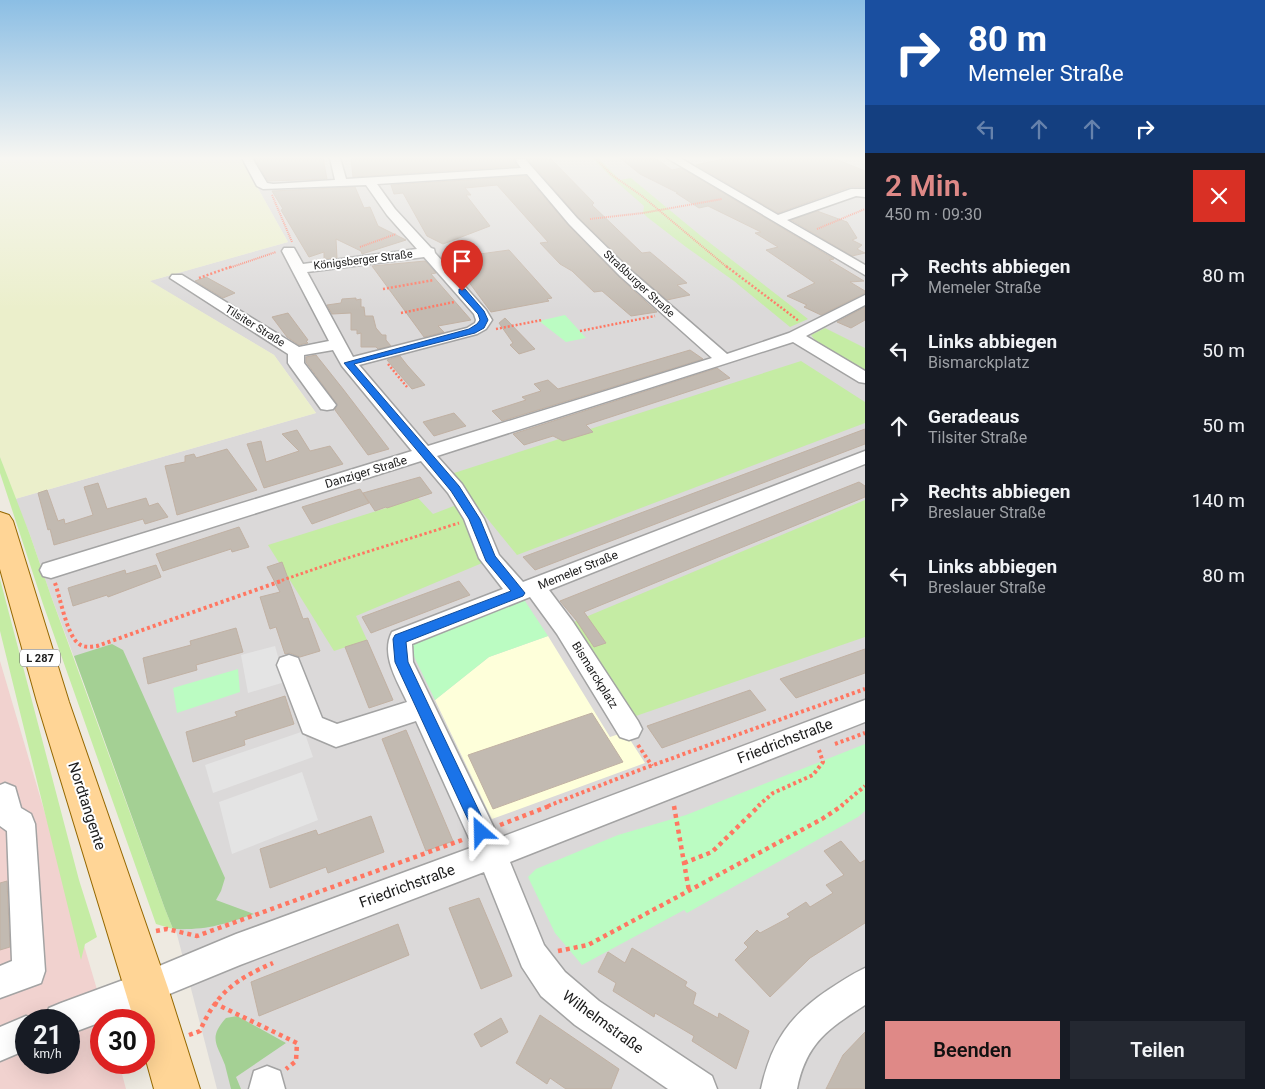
<!DOCTYPE html>
<html lang="de">
<meta charset="utf-8">
<style>
:root{--surface:#171b24;--page:#242831;--text:#f1f3f6;--muted:#9ea1a6;--accent:#df8987}
body{margin:0;font-family:Roboto,sans-serif;background:var(--page);color:var(--text);height:100vh;display:flex;flex-direction:column;font-size:19px;white-space:nowrap}
*{box-sizing:border-box;margin:0}
p{font-size:16px;color:var(--muted)}
.icon{flex:none;width:28px;height:28px;fill:none;stroke:currentColor;stroke-width:2;stroke-linecap:round;stroke-linejoin:round}
.map{position:relative;flex:1;overflow:hidden}
.drawer{display:flex;flex-direction:column;background:var(--surface);width:400px}
.drawer>*{flex:none}
.guide{background:#1a4fa0;color:#fff;overflow:hidden}
.speed{position:absolute;left:15px;top:1009px;display:flex;gap:10px;font-size:25px;font-weight:700;text-align:center}
.speed>*{display:grid;place-content:center;width:65px;height:65px;border-radius:50%;background:var(--surface);box-shadow:0 5px 20px #0002;line-height:1}
.speed small{font-size:12px;font-weight:400}
.speed .limit{border:8px solid #d22;background:#fff;color:#111}
.pin{position:absolute;display:grid;place-items:center;width:42px;height:42px;color:#fff;margin:-51px -21px;border-radius:50% 50% 50% 0;rotate:-45deg;box-shadow:0 0 5px #0007}
.pin .icon{rotate:45deg}
.me{position:absolute;width:55px;margin:-28px;rotate:335deg;stroke-linejoin:round;filter:drop-shadow(0 0 4px #0008)}
.turn{display:flex;align-items:center;gap:18px;height:105px;padding:0 20px;font-size:22px}
.turn .icon{width:65px;height:65px;stroke-width:2.5}
.turn b{display:block;font-size:35px;line-height:42px}
.lanes{display:flex;align-items:center;height:48px;padding:0 20px;background:#0003;justify-content:center;gap:25px;direction:ltr}
.lanes .off{opacity:.35}
.round{display:grid;place-items:center;flex:none;width:52px;height:52px;border-radius:0px;background:var(--page)}
.overview{display:flex;align-items:center;justify-content:space-between;height:85px;padding:0 20px}
h1{font-size:30px;font-weight:600;line-height:38px;color:var(--accent)}
.cta{display:flex;gap:10px;margin-top:auto;padding:10px 20px}
.cta a{flex:1;height:58px;border-radius:0px;background:var(--accent);color:#111;font-size:20px;font-weight:600;line-height:58px;text-align:center}
.cta a+a{background:var(--page);color:var(--text)}
ul{padding:0;list-style:none}
li{display:flex;align-items:center;gap:15px;height:75px;padding:0 20px}
li div{flex:1}
li b{display:block;font-size:19px}
li em{font-style:normal}
main{display:flex;flex:1;min-height:0}
.map>svg:first-child{display:block}
</style>
<main>
<div class="map">
<svg width="865" height="1089" viewBox="0 0 865 1089">
<rect width="100%" height="100%" fill="#eeeae1"/>
<path fill="#dbd9d9" d="M241 158H865V1089H217L174 923 51 596 30 535 15 499 316 413 274 355 149 281 288 242Z"/>
<path fill="#f1d2cf" fill-rule="evenodd" d="M0 661 106 1020H101V1062L119 1063 126 1089H0ZM26 1020H69V1062H26Z"/>
<path fill="#feffda" d="M548 636 610 737 625 732 645 763 492 819 435 700 489 657Z"/>
<path fill="#ebefcb" d="M0 158H241L288 242 150 281 274 355 316 413 15 499 0 457Z"/>
<path fill="#c5eca4" d="M592 158H598L620 180 631 178 701 236 808 319 790 327 734 281 686 247 647 217 643 213 644 206 611 177Z
M825 328 865 348V370L817 343 811 335Z
M801 361 865 402V423L517 555 451 474Z
M0 457 30 535 51 596 165 909 173 929 156 924 43 604 0 473Z
M418 498 433 514 459 504 487 561 356 616 367 640 334 651 268 545Z
M865 500V637L633 717 569 624Z
M0 579 79 880 97 937 85 944 81 960 0 631Z"/>
<path fill="#a4d094" d="M112 644 123 650 225 878 221 891 216 900 254 914C222 925 208 930 173 929L165 909 74 656Z
M237 1016 286 1043 236 1077 241 1089H231C229 1081 227 1073 225 1065 217 1044 208 1038 226 1018Z"/>
<path fill="#bbfcc2" d="M565 315 586 338 566 342 539 321Z
M523 598 548 636 489 657 435 700 409 646Z
M238 669 240 692 177 713 173 688Z
M865 744V811L858 817 687 913 684 910 582 965 555 933 528 877 536 869 618 835 686 815Z"/>
<path fill="#e4e4e4" d="M275 646 285 682 248 693 241 655Z
M304 731 313 757 213 793 205 765Z
M302 772 318 820 232 854 219 802Z"/>
<path fill="#c2bab1" stroke="#c1b1a3" d="M254 158H323L327 179 268 181Z
M351 158H516L514 162 518 166 353 177Z
M527 158 551 159 594 203 592 205 642 253 650 252 687 283 677 285 690 295 667 300 631 269 578 217Z
M620 158H655L672 170 681 168 834 259 829 260 864 281 850 282 865 291V293L821 315 804 307 807 305 787 296 815 283 766 250 778 247 755 233 761 232 708 206 699 208 676 193H678L640 174Z
M727 158H833L865 171V187H850L778 213 696 165Z
M526 176 568 225 619 277 657 312 631 316 602 291 594 292 572 271 560 264 540 243 548 242 497 185 465 188 471 195H466L490 226 443 244 427 236 403 193 394 194 391 185Z
M355 187 364 208 370 207 378 226 406 240 362 254 361 251 336 239 337 258 324 259V252L309 257 281 210 283 209 272 191Z
M817 211 847 222 857 238 852 240 862 245 857 249 865 253 852 256 791 220Z
M509 250 552 298 547 299 549 301 491 312 460 270 453 271 443 259Z
M425 261 436 273 431 274 471 320 438 326 444 332 424 337 372 266Z
M206 277 235 293 223 298 195 281Z
M356 298V300L361 299V307H364L365 316H373L376 328 382 335H386V340L391 346 378 349 376 347H361V333L357 334V330H351V313L332 314 327 305 341 303 342 299Z
M865 307V320L851 328 837 322Z
M288 313 308 340 306 341 308 343 299 345 287 337 272 317Z
M505 318 535 349 519 354 510 345 513 343 499 323Z
M690 350 703 359 502 421 492 411 526 400 522 397 541 391 534 384 548 380 558 389Z
M316 355 343 389 389 449 368 455 335 410 337 404 306 362V357Z
M400 356 407 365 425 385 412 389 387 360Z
M717 368 730 378 586 425 593 432 563 441 553 436 524 445 513 434Z
M454 413 466 426 434 436 423 422Z
M865 429V444L535 570 523 557Z
M297 430 310 451 330 446 343 464 264 488 247 444 261 441 266 462 299 451 282 434Z
M227 449 257 490 177 515 165 466 185 462V456L194 454 196 458Z
M420 477 432 493 387 508 386 507 375 511 363 493Z
M859 482 865 486V497L584 612 606 643 594 647 576 620 560 601Z
M98 483 107 509 146 498 149 506 158 503 168 517 145 524 143 519 54 545 50 529 48 530 38 493 47 490 58 521 64 519 65 524 93 515 84 487Z
M360 489 369 503 312 524 302 507Z
M239 527 249 547 232 552 231 549 163 571 156 554Z
M282 562 303 619 308 618 320 651 300 657 290 653 285 654 276 627 270 629 260 597 280 592 267 567Z
M156 565 161 577 108 597 107 595 73 606 68 588 125 570 126 574Z
M459 581 470 595 371 633 362 617Z
M236 628 243 652 196 665 197 670 148 684 143 658 191 645 190 641Z
M367 640 393 700 369 708 345 647Z
M865 649V673L796 698 780 679Z
M750 690 766 710 662 748 647 726Z
M285 696 294 724 244 740 245 745 193 762 186 732 237 716 235 712Z
M592 713 623 762 493 809 468 755Z
M406 730 453 841 426 851 382 739Z
M371 816 384 852 328 873 326 867 270 888 260 849 316 830 318 835Z
M841 841 860 863 865 860V923L810 958 770 997 735 960 748 947 744 943 757 930 760 933 790 917 787 914 806 902 810 907 833 893 826 885 844 875 824 851Z
M7 881 10 947 0 950V883Z
M479 898 512 976 481 989 449 908Z
M398 924 409 955 259 1016 251 982Z
M632 948 687 982 685 986 696 993 693 1004 718 1018 719 1013 749 1031 736 1069 692 1041 694 1036 655 1013 654 1017 613 991 616 983 598 972 608 952 625 963Z
M540 1015 619 1069 611 1089H566L550 1078 547 1084 516 1063Z
M501 1018 508 1032 481 1047 474 1034Z
M865 1032V1089H826L843 1055Z"/>
<g fill="none" stroke-linecap="round" stroke-linejoin="round">
<defs>
<path id="minor" d="M242 158H252L267 183 273 184 335 180 330 158H340L346 179 521 168 516 161 517 159H525L577 218 630 270 727 354 789 333 865 295V305L806 336 865 371V383L859 382 793 342 437 456 462 484 484 519 499 555 523 582 865 451V464L549 590 573 622 638 721 642 729 638 737 629 740 620 737 557 634 530 597 412 644 413 662 499 838 865 700V722L510 862 544 945 565 972 599 1001 712 1076 717 1089H668L575 1025 541 996 522 967 484 872 240 965 106 1020H101V1022L69 1034V1020H44L49 1008 61 1003 145 972 236 934 473 847 416 721 336 747 303 733 277 665 280 658 289 655 298 658 322 718 337 724 407 702C398 682 380 655 392 632L503 589 479 558 464 519 448 493 421 461 51 578 43 576 40 570 43 564 412 451 342 366 333 350 304 355V363L336 405 333 409 327 410 321 409 290 366 288 363V354L170 278 172 275H182L299 347 329 341 282 251 284 248H294L303 264 417 249 387 215 366 185 263 189 257 186ZM527 174 569 224 620 276 712 358 428 446 359 365 477 334 486 329 492 320 486 310 435 253 434 249 431 248 395 209 377 184ZM424 257 474 314 476 320 475 323 467 328 353 357 307 272Z
M667 158H680L778 215 851 189H865V197L856 196 787 220 865 265V275Z
M5 783 15 787 21 808 31 814 35 824 45 971 41 983 0 998V966L12 961 7 831 0 826V785Z
M865 968V1005C828 1029 806 1043 797 1089H761C771 1043 789 1016 828 990 840 982 852 974 865 968Z
M26 1016 36 1020H26V1050L0 1061V1027Z
M267 1066 280 1071 285 1089H249L254 1071Z"/>
<path id="major" d="M0 512 9 515 13 521 69 702 168 988 200 1089H154L144 1053V1020H134L37 702 0 569Z"/>
</defs>
<use href="#minor" stroke="#a3a3a3" stroke-width="3"/>
<use href="#major" stroke="#956800" stroke-width="2"/>
<path stroke="#ff7762" stroke-width="2" stroke-dasharray="1 1" stroke-linecap="butt" d="M595 158 612 175 642 196 728 268
M272 195 292 242
M590 219 643 213 722 199
M817 229 865 209
M360 247 396 234
M229 268 276 252"/>
<path stroke="#ff7762" stroke-width="2.5" stroke-dasharray="2 2" stroke-linecap="butt" d="M726 266 799 321
M199 278 233 266
M383 289 434 280
M401 313 454 302
M496 329 542 320
M580 331 655 316
M388 364 407 387"/>
<path stroke="#ff7762" stroke-width="3" stroke-dasharray="2.5 2.5" stroke-linecap="butt" d="M277 582 341 560 459 523"/>
<path stroke="#ff7762" stroke-width="4" stroke-dasharray="3 3" stroke-linecap="butt" d="M55 583C60 597 67 635 78 643 83 648 90 647 97 646L281 581
M835 744 865 733
M638 745 652 766
M548 806 642 769 865 689
M758 806 773 793 813 775 823 762 819 750
M841 806 865 786"/>
<path stroke="#ff7762" stroke-width="4.5" stroke-dasharray="4 4" stroke-linecap="butt" d="M674 806 689 891
M500 825 552 805
M684 863 712 852 760 805
M156 931 167 929 197 936 462 840
M558 951 588 945 822 819 843 805
M214 1003 297 1043 296 1061 286 1069
M189 1035 200 1031C216 993 236 979 273 963"/>
<use href="#minor" fill="#fff" fill-rule="evenodd"/>
<use href="#major" fill="#ffd596" fill-rule="evenodd"/>
</g>
<linearGradient id="sky" x2="0" y2="1"><stop stop-color="#8bbee4"/><stop offset="0.51" stop-color="#f7f6f2"/><stop offset="1" stop-color="#f7f6f2" stop-opacity="0"/></linearGradient>
<rect width="865" height="310" fill="url(#sky)"/>
<path fill="#1a73e8" stroke="#114b97" d="M459 289H465L484 311 488 320 484 328 475 333 354 364 459 486 480 519 495 556 525 593 523 596 406 642 408 662 489 832 487 837 481 840 476 837 395 662 393 639 395 635 511 591 486 561 469 519 451 491 344 363 469 329 477 324 480 320 478 314 459 293Z"/>
<g text-anchor="middle" dominant-baseline="central" stroke-width="4" stroke-linejoin="round" paint-order="stroke">
<g font-size="11" fill="#1c1c1c" stroke="#fff">
<text transform="translate(363 260) rotate(-7)">Königsberger Straße</text>
<text transform="translate(639 284) rotate(43)">Straßburger Straße</text>
<text transform="translate(255 326) rotate(32)">Tilsiter Straße</text>
</g>
<rect fill="#fff" stroke="#606060" stroke-width="1" x="20" y="649.5" width="40" height="17" rx="4"/>
<g font-size="11" font-weight="bold" fill="#1c1c1c">
<text x="40" y="658">L 287</text>
</g>
<g font-size="12" fill="#1c1c1c" stroke="#fff">
<text transform="translate(366 472) rotate(-17)">Danziger Straße</text>
<text transform="translate(578 570) rotate(-22)">Memeler Straße</text>
<text transform="translate(595 675) rotate(58)">Bismarckplatz</text>
</g>
<g font-size="15" fill="#1c1c1c" stroke="#fff">
<text transform="translate(785 741) rotate(-21)">Friedrichstraße</text>
<text transform="translate(87 806) rotate(72)">Nordtangente</text>
<text transform="translate(407 886) rotate(-20)">Friedrichstraße</text>
<text transform="translate(603 1022) rotate(36)">Wilhelmstraße</text>
</g>
</g>
</svg>
<div class="speed"><div>21<small>km/h</small></div><div class="limit">30</div></div>
<div class="pin" style="left:462px;top:291px;background:#d93025"><svg class="icon" aria-label="arrive" viewBox="0 0 24 24"><path d="M6 21V4h12l-3 4 3 4H6"/></svg></div>
<svg class="me" style="left:481px;top:832px" viewBox="-20 -20 40 40"><path d="M0-17L14 15 0 8-14 15z" fill="#1a73e8" stroke="#fff" stroke-width="4"/></svg>
</div>
<section class="drawer">
<div class="guide">
<div class="turn"><svg class="icon" aria-label="right" viewBox="0 0 24 24"><path d="M7 20v-9h11M14 6l5 5-5 5"/></svg><div><b>80 m</b>Memeler Straße</div></div>
<div class="lanes"><svg class="icon off" aria-label="left" viewBox="0 0 24 24"><path d="M17 20v-9H6M10 6l-5 5 5 5"/></svg><svg class="icon off" aria-label="ahead" viewBox="0 0 24 24"><path d="M12 20V5M6 11l6-6 6 6"/></svg><svg class="icon off" aria-label="ahead" viewBox="0 0 24 24"><path d="M12 20V5M6 11l6-6 6 6"/></svg><svg class="icon" aria-label="right" viewBox="0 0 24 24"><path d="M7 20v-9h11M14 6l5 5-5 5"/></svg></div>
</div>
<div class="overview"><div><h1>2 Min.</h1><p>450 m · 09:30</p></div><a class="round" style="background:#d93025;color:#fff"><svg class="icon" aria-label="close" viewBox="0 0 24 24"><path d="M6 6l12 12M18 6L6 18"/></svg></a></div>
<ul>
<li><svg class="icon" aria-label="right" viewBox="0 0 24 24"><path d="M7 20v-9h11M14 6l5 5-5 5"/></svg><div><b>Rechts abbiegen</b><p>Memeler Straße</p></div><em>80 m</em></li>
<li><svg class="icon" aria-label="left" viewBox="0 0 24 24"><path d="M17 20v-9H6M10 6l-5 5 5 5"/></svg><div><b>Links abbiegen</b><p>Bismarckplatz</p></div><em>50 m</em></li>
<li><svg class="icon" aria-label="ahead" viewBox="0 0 24 24"><path d="M12 20V5M6 11l6-6 6 6"/></svg><div><b>Geradeaus</b><p>Tilsiter Straße</p></div><em>50 m</em></li>
<li><svg class="icon" aria-label="right" viewBox="0 0 24 24"><path d="M7 20v-9h11M14 6l5 5-5 5"/></svg><div><b>Rechts abbiegen</b><p>Breslauer Straße</p></div><em>140 m</em></li>
<li><svg class="icon" aria-label="left" viewBox="0 0 24 24"><path d="M17 20v-9H6M10 6l-5 5 5 5"/></svg><div><b>Links abbiegen</b><p>Breslauer Straße</p></div><em>80 m</em></li>
</ul>
<div class="cta"><a>Beenden</a><a>Teilen</a></div>
</section>
</main>
